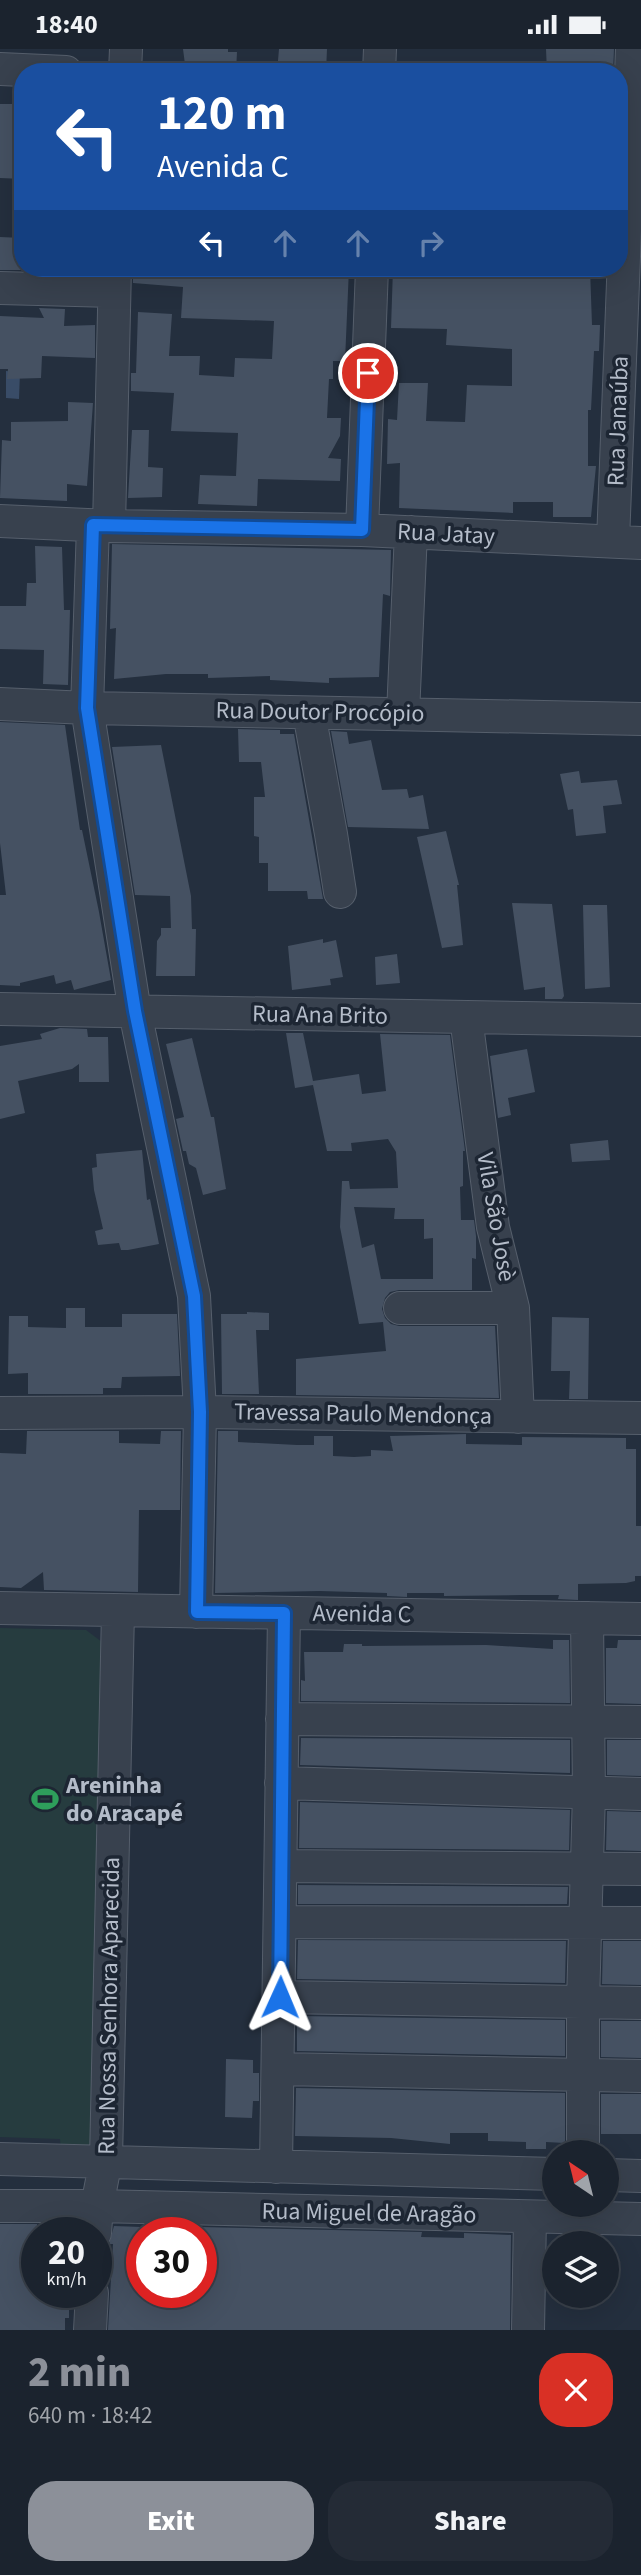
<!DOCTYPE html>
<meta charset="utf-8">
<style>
:root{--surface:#1b232e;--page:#242b36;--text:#f1f3f6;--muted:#a0a4aa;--line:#39404a;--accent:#8c9099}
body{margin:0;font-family:"Source Sans 3",sans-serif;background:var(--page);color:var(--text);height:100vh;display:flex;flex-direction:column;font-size:26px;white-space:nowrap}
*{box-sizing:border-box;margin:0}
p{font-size:23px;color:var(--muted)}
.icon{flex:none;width:38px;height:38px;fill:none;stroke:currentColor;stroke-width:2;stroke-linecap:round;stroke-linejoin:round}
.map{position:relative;height:2281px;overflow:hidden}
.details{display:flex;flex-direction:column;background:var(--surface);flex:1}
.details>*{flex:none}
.banner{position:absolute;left:14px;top:14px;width:614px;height:214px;border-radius:28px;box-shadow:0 7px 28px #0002,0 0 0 2px var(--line);background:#1a4fa0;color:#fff;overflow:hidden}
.needle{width:46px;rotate:325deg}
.tools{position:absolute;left:542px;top:2091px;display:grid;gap:14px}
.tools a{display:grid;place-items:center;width:77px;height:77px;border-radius:50%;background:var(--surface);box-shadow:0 7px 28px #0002,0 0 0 2px var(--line);font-size:35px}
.speed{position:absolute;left:21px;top:2168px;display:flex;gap:14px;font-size:35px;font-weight:700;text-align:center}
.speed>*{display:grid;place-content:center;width:91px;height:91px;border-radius:50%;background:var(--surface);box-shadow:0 7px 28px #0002,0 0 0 2px var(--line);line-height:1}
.speed small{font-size:18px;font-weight:400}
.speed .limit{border:10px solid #d22;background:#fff;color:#111}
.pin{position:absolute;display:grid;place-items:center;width:60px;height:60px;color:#fff;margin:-30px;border:4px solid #fff;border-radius:50%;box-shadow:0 2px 7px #0007}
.me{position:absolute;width:77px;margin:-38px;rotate:1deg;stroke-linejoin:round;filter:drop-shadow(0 0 5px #0008)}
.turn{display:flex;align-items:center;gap:24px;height:147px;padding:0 28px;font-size:32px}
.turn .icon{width:91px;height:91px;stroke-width:2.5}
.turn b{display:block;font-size:49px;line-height:60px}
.lanes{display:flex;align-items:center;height:66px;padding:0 28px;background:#0003;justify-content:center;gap:35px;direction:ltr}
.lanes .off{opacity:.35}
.round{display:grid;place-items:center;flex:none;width:74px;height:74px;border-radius:28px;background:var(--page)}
.summary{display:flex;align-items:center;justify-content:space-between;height:119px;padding:0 28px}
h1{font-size:42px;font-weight:800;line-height:52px;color:var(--accent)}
.button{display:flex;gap:14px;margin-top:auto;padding:14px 28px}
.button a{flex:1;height:80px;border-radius:28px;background:var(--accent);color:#fff;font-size:28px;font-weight:800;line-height:80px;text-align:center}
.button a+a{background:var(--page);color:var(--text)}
.status{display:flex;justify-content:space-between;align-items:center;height:49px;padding:0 35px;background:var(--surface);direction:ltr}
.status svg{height:19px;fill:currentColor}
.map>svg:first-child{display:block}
</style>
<div class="status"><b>18:40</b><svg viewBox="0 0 49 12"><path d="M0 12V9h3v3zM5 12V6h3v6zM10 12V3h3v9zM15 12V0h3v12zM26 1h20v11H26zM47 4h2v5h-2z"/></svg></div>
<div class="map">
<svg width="641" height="2281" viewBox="0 0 641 2281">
<rect width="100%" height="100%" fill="#242f3e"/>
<path fill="#263c3f" d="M0 1579 86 1581 102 1593 94 2092 81 2104 61 2101 60 2090 0 2088Z"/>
<path fill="#394c67" d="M6 322 20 323 19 350 6 349Z"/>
<path fill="#455162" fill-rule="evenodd" d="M183 0H228V3H237L236 23H186Z
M279 0H327L326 23H277Z
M546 0H614L613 23H547Z
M0 55H23V130L0 129Z
M0 188 23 189V221H0Z
M133 219H349L345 312H333V330H329L327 369H341L340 387 328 409 341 410 340 432 258 430 257 457 198 455 200 426 236 427 238 384 171 382 174 344 131 342V324H136L138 263 172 265 169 307H200L199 326 234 328 235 309 272 310 274 272 181 269 183 238 133 234Z
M393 219 498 224V226L531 229V219H590L592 276H600L599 302H594L591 361H588V417H596L591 468H553V453H513V464L399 459 400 414 387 415 388 370 397 371 399 334H428L426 372 465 373 467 336 512 337V300L446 296 447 280 391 279Z
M39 259 65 260 64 277 95 276V309L42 307 41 329 7 330 8 320H0V267L44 269Z
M68 353 93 354 87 437 67 435V452L0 449 2 391 11 392V373L68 372Z
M132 381H149L148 418 163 419 162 448 128 449Z
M112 495 391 501 390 547 383 545 379 628 329 629V634L270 631V627L208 629V625H166L114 630 116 579 110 580Z
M35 497 62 498 64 561H70L68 636 43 635 44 601 0 600V557H26L27 534H36Z
M0 673 65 676 80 781H82L99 863 111 931 74 941 71 931 56 935 54 926 20 934V937L0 936V846H6L0 794Z
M238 680 280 681V685H294L323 850H308L307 842H268V814H259V788L254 787V748H265L261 713H239Z
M331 682 347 683 349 695 371 691 382 741 407 740 409 749 423 746 429 780 348 778Z
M161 696 191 847 192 880H196L195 927H156L157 892 161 886V879H171L170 847 135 846 112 698Z
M579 722 581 734 617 731 622 755 603 757 606 784 576 787 573 760 568 761 560 725Z
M446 782 459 836H457L463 896 442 899 417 788Z
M512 854 552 855 564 947 562 950H545V938L524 941Z
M583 856H607L610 938 585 940Z
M323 890V894L336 891 343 928 330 930 331 936 292 941 288 897Z
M397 905 400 934 376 936 375 908Z
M60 979 87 980 88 988H108L109 1033H79V1015L72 1020 18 1032 25 1064 0 1070V997L42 990 40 985Z
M286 984H303L313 1032 359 1025 362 1045 386 1042 380 985 450 986 465 1102H463V1137L460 1138 461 1171H474L476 1187V1210L472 1209V1241H399L390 1243 385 1249 382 1260 385 1269 391 1275 399 1277H495L499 1349 296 1346V1310L386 1302 383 1273 359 1275 340 1178 342 1132H349L350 1140 398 1139 396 1103 388 1090 351 1094 352 1102H327L313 1036 295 1039ZM354 1158 395 1159 394 1170H424V1190L433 1189V1230H381L374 1195 362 1199Z
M192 989 211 1068H214L226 1140 203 1146 196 1119 189 1115 186 1102H183L176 1070 184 1068 166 995Z
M527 1000 535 1043 508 1049 511 1066 498 1069 490 1007Z
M608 1091 610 1111 572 1113 570 1095Z
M142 1101 147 1151 150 1150 159 1195 128 1201H121L119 1194 98 1196 95 1182 103 1180 94 1141 92 1119 97 1118 96 1105Z
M66 1259H85V1278H122V1265H177L180 1327 122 1328 121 1339H103V1345H28V1324L8 1325 9 1267H28V1278L66 1279Z
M247 1263 269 1264V1281H256L259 1345H222L221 1265H247Z
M552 1268 589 1269 588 1350H569L570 1322H551Z
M27 1382H119V1394L160 1395 161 1382H181L180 1461H139L138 1543 44 1541 43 1523 21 1539 0 1538V1404L26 1405Z
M218 1382H238V1393L297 1396H314V1387H333V1407L354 1408 371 1407V1401L393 1402 390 1387 466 1385V1395L522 1396V1388L626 1389V1400H636V1477H641V1527H635V1532L626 1534 578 1535V1551L558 1550 559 1546H521L444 1547V1544H407V1548L387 1547V1544L320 1542 215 1544Z
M553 1591H569L570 1654 301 1652V1631L305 1632 304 1603H343L344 1595H362V1597L486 1596 553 1600Z
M618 1591H641V1655L606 1654V1599H617Z
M301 1689 570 1691V1724L300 1716Z
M607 1691H641V1727L607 1726Z
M300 1753 570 1761 569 1801 299 1799Z
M607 1762 641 1763V1802L606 1801Z
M298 1836 568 1838 567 1855H298Z
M298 1891 566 1892 565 1934 297 1930Z
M603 1892H641V1936L602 1935Z
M297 1967 565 1971V2007L297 2002Z
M601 1972H641V2009L601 2008Z
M226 2010 253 2011V2024H259V2052H253L252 2069 225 2068Z
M296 2039 565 2044V2094L546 2093V2100H526V2093L488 2092V2084H450V2095L391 2089 295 2087Z
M601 2045H641V2085H601Z
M0 2175H37L36 2244H69V2269H65V2281H0Z
M114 2177 142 2178V2244H201V2178L422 2183 421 2188 464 2189V2184L511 2186 510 2281H108L113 2195H109Z"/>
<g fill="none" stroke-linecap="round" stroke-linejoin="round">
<defs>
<path id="minor" d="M0 20 66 23
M125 23 126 0
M379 23 380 0
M0 239 113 242
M0 472 109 477 362 481 641 494
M93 476 87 659 135 963 194 1247 200 1363 196 1563
M109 477 115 219
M362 481 372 219
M613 492 632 0
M0 655 87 659 641 670
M309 664 331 785 340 843
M403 665 411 483
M0 960 641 971
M466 968 493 1178 513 1259 518 1368
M400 1259H513
M0 1364 200 1363 641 1369
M0 1559 641 1570
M282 1670 641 1673
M281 1734 641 1745
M281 1817 641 1820
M281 1873 641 1874
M280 1948 641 1954
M279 2020 641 2027
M583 2104V1953L589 1744 587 1569
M0 2110 555 2125
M276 2118 284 1564
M607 2126 641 2127
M0 2157H97L641 2170
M95 2184 97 2157 106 2111 118 1562
M90 2281 92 2244
M528 2281 530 2168"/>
</defs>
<use href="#minor" stroke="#565f6c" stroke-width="34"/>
<use href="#minor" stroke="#38414e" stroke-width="32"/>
</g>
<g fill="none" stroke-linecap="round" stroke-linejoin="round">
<defs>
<path id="route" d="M280 1948 284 1564 197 1563 200 1363 194 1247 135 962 87 659 93 476 362 481 368 324"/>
</defs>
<use href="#route" stroke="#114b97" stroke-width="18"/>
<use href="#route" stroke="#1a73e8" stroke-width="12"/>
</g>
<defs>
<symbol id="stadium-bare" viewBox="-9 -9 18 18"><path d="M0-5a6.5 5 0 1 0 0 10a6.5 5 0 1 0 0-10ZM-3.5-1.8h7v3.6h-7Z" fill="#2e9e5b" stroke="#1d2633" stroke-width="2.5" paint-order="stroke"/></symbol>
</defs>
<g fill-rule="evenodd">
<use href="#stadium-bare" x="26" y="1731" width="38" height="38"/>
</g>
<g text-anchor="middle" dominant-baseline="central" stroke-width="7" stroke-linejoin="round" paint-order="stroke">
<g font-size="24" fill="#b4bcc9" stroke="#1d2633">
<text transform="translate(618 372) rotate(-88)">Rua Janaúba</text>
<text transform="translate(446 485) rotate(3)">Rua Jatay</text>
<text transform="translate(320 663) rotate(1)">Rua Doutor Procópio</text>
<text transform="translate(320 966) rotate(1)">Rua Ana Brito</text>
<text transform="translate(496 1168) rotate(80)">Vila São Josè</text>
<text transform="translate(363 1365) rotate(1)">Travessa Paulo Mendonça</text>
<text transform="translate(362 1565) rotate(1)">Avenida C</text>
<text transform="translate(109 1957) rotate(-89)">Rua Nossa Senhora Aparecida</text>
<text transform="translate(369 2164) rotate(1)">Rua Miguel de Aragão</text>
</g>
<g font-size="24" font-weight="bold" fill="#b4bcc9" stroke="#1d2633" text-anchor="start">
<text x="66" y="1736">Areninha<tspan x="66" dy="28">do Aracapé</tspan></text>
</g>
</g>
</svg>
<div class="tools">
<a><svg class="needle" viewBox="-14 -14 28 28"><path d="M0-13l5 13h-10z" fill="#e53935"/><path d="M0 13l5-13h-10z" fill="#a0a4aa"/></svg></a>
<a><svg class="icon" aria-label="layers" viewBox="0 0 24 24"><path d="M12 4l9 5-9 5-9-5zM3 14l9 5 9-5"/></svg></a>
</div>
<div class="speed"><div>20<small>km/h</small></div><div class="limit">30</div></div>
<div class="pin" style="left:368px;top:324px;background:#d93025"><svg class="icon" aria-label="arrive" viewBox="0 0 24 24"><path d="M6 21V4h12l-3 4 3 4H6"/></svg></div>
<svg class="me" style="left:280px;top:1948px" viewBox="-20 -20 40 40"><path d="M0-17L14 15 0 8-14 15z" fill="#1a73e8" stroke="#fff" stroke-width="4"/></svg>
<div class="banner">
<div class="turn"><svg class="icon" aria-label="left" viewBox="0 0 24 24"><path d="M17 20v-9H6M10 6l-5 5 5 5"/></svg><div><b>120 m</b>Avenida C</div></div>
<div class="lanes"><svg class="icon" aria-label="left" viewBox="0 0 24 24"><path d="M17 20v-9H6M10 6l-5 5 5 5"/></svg><svg class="icon off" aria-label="ahead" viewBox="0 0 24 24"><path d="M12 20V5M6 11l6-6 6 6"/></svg><svg class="icon off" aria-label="ahead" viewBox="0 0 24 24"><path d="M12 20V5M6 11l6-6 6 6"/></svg><svg class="icon off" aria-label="right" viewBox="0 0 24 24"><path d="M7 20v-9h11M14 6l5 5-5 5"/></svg></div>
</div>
</div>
<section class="details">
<div class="summary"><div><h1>2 min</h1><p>640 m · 18:42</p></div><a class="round" style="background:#d93025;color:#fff"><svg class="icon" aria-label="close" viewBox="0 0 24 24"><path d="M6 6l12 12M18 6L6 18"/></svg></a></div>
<div class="button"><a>Exit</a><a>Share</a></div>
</section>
